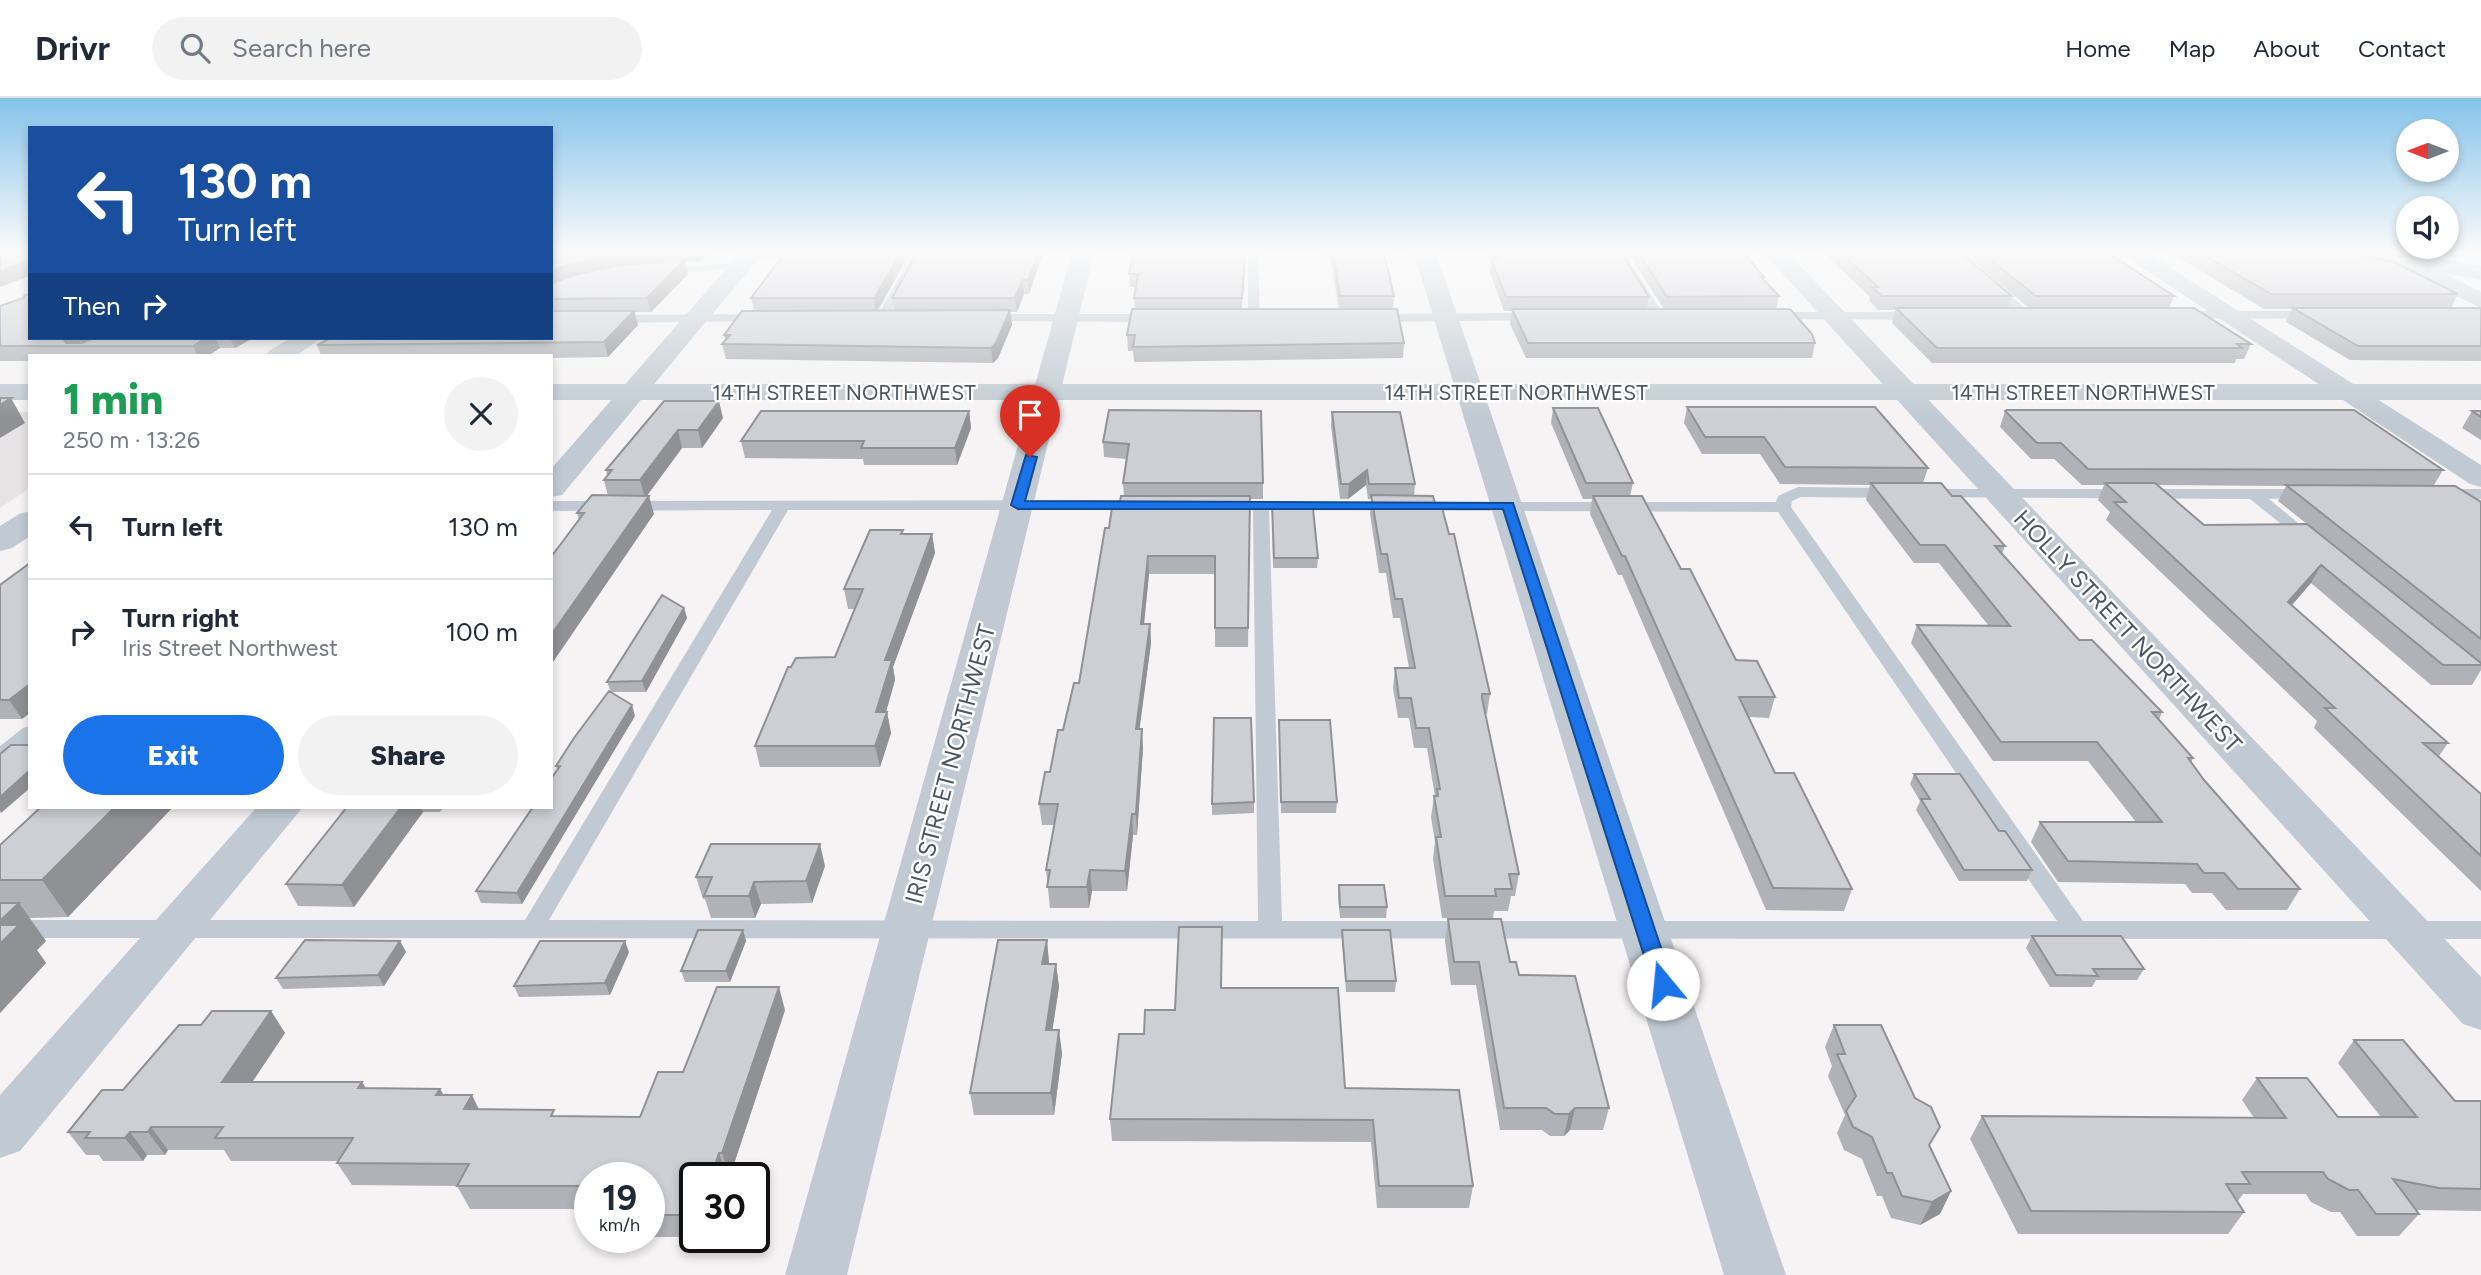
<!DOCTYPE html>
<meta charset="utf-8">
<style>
:root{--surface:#fff;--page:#f2f2f3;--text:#1f2937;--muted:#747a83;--line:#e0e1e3;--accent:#1a73e8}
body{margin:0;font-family:Figtree,sans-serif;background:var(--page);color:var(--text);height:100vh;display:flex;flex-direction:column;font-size:26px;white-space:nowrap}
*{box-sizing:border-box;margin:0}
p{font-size:23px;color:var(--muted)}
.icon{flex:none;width:38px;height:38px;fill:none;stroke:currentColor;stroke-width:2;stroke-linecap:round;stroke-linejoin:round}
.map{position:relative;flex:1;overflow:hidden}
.details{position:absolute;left:28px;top:256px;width:525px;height:455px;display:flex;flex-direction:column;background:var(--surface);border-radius:0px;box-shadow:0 4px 10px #0003}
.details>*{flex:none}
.top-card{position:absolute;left:28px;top:28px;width:525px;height:214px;border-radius:0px;box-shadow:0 4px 10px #0003;background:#1a4fa0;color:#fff;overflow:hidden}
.needle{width:46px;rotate:270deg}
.tools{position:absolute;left:2396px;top:21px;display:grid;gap:14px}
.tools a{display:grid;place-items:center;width:63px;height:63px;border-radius:50%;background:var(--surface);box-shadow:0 4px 10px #0003;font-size:35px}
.speed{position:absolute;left:574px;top:1064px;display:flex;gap:14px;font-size:35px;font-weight:700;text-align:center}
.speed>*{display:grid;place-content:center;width:91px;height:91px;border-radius:50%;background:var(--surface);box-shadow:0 4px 10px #0003;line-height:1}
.speed small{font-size:18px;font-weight:400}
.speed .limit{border:4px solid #111;border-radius:10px;background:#fff;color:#111}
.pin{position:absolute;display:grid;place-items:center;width:60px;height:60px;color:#fff;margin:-72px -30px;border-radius:50% 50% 50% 0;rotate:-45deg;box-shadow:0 0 7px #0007}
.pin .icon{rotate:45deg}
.me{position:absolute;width:77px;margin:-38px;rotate:343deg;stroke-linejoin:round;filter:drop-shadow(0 0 5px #0008)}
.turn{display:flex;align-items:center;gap:24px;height:147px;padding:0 35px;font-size:32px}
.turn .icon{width:91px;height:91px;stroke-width:2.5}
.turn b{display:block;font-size:49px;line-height:60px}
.then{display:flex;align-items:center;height:66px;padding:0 35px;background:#0003;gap:14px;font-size:26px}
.round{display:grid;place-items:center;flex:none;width:74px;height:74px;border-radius:37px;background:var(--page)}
.overview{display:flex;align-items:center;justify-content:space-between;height:119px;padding:0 35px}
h1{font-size:42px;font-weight:800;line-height:52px;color:#1e9e55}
.cta{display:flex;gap:14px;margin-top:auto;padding:14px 35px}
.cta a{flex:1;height:80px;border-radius:42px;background:var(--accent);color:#fff;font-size:28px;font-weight:800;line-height:80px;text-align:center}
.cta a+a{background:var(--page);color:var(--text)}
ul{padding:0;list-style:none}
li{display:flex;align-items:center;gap:21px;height:105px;padding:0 35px;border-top:2px solid var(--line)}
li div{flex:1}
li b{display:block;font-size:26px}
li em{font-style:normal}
header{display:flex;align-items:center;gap:42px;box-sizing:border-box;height:98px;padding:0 35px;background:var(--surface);border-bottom:2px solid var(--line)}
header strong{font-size:33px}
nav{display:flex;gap:38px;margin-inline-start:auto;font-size:24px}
.search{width:490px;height:63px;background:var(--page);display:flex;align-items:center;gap:18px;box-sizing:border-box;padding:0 24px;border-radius:38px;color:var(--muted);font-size:26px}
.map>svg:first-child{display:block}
</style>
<header>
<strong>Drivr</strong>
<div class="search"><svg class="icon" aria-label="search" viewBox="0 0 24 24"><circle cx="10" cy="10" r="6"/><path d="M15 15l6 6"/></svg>Search here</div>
<nav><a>Home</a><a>Map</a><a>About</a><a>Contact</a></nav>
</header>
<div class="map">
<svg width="2481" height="1177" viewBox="0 0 2481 1177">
<rect width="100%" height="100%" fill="#f5f3f3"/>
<path fill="#e6e4e5" d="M0 314H30V390L0 410Z"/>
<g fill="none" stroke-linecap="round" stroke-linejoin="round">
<path fill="#c1cad2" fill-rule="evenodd" d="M746 155H812L814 158 809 161 750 160Z
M878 155H920L922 158 888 220 882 224 876 220 910 161H881L876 158Z
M1248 155H1258L1260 220 1254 224 1248 220Z
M1614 155H1625L1665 219 1663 222H1655Z
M1946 155H1958L2030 214V220H2022Z
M741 164 747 167 745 169 662 177 656 174 662 171Z
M2181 213H2315L2321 217 2315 221 2177 220V214Z
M1772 214H1920L1926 218 1920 222 1768 221V215Z
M1535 215 1539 216V222L1373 224 1367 220 1373 216Z
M761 216 767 220 765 223 613 225 607 221 613 217Z
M988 216H1157L1163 220 1157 224 984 223 982 220Z
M1798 389 1892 390 1900 395 1892 400 1801 399 1792 403 1791 409 2083 823H2481V841L0 840V822H525L772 412 551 413V403L1145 402 1153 407 1145 412H788L549 822 1258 823 1253 412H1224L1216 407 1218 404H1776L1778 398ZM1269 412 1778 414 2057 823H1282Z
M1926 391H2305L2310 393V399L2269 401 2319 442 2317 445H2305L2250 401 1921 399V393Z
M2444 391H2481V401L2439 399V393Z
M30 628V645L7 664 0 665V648L23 630Z"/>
<path fill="#c1cad2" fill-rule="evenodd" d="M740 155H763L562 397 551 399V371Z
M1072 155H1094L847 1177H785Z
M1414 155H1436L1786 1177H1724Z
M1764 155H1788L2481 879V932L2463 926Z
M2120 155H2147L2481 367V389L2470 386Z
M2374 155H2403L2481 194V210L2377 160Z
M291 240H322L297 257H266L270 252Z
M30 413V438L12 450 0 453V428L19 416Z
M257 709H303L20 1053 0 1060V997Z"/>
<path fill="#c1cad2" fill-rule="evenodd" d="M0 286H30V302H0Z
M551 286H2481V302H551Z"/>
<path fill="#c1cbd6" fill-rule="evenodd" d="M2359 155H2409L2481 168V182L2370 162Z"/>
</g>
<path fill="#b0b2b7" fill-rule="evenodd" d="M551 155H709L700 163 685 164 688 176 651 214H635L638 227 608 259 551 260V257H321L317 247 551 240Z
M785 155H904L905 164 878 213 894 212 892 200 1043 155 1029 196H1024L1017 214H1010L1012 227 998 260 993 265 726 261 722 246 725 243 724 237 754 213 751 200Z
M1245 155 1242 211H1339L1330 158H1327V155H1384L1394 198 1393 211 1404 245 1403 260 1134 264 1133 253H1128L1127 237 1135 211 1134 200 1136 189H1130L1129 176Z
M1487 155H1621L1649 199 1647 211H1664L1628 155H1744L1764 179V181L1779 198 1776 211 1815 245 1812 260H1526L1510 226 1512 213H1504L1490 174 1491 164Z
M1824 155H1961L2012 198 2008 210H2029L1963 155H2108L2174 198 2169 210 2251 246 2244 261H2236L2235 265H1932L1892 225 1895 212H1878L1869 202 1870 199Z
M2171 155H2348L2458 196 2451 210H2481V263L2350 262 2286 224 2292 211H2264Z
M0 208 30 240H253L235 250H220L209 257H30V263H0Z
M664 303 723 320 702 350H682L647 398 654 416 579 422 577 415 608 398 604 382 607 378 606 372Z
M1687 309 1928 370 1923 385 1952 398 2005 448 2002 456 2079 542 2162 614 2159 622 2193 660 2191 665 2204 682 2300 791 2287 812H2226L2212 795H2192L2185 786 2058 784 2031 744 2040 724H2136L2088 663H1993L1911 545 1917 527H1988L1939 465H1914L1866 402 1870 387 1780 386 1760 356H1702L1684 325Z
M1553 310 1633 385 1630 398 1681 471 1736 562 1775 599 1769 620 1749 619 1775 675 1852 791 1844 813 1766 812 1622 477H1618L1590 416 1592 401H1583L1551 325Z
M1109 312 1263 385V401H1250L1248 549H1215V476H1149L1144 526H1150L1151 545 1139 631 1143 650 1137 737H1133L1127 793H1092L1089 810H1050L1046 772 1055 727H1042L1039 706 1079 585 1109 430 1124 398 1123 385 1126 361 1104 359 1103 344Z
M969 313 971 330 957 367H864L863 361 745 360 741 343Z
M2005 313 2443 372 2434 387 2481 404V572L2472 587H2431L2311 485 2291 508 2448 645 2439 658 2481 696V793L2314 630 2317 623 2106 422 2110 414 2098 402 2104 387H2082L2054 361H2031L2000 329ZM2158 387 2286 388 2278 403 2307 426 2204 427Z
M2472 313H2481V342L2462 330Z
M1332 314 1415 386 1414 398 1490 596 1487 616H1485L1519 776 1515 798H1511L1508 813H1494L1493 820H1442L1433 761 1435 744 1431 719 1434 698H1435L1427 650H1414L1409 620H1398L1393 590 1395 570H1409L1400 520H1393L1386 475H1379L1370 416 1371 401H1368L1366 387 1348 401H1340L1331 328Z
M1272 416 1318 460 1317 470H1273Z
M904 436H932L935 455 893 569 895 582 886 614H887L891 635 880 669H760L755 648 791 569 835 559 855 511H848L844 491Z
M30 465V615L22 621H0V487Z
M684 510 687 520 646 594H611L607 584Z
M635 618 522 806 481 805 476 793 557 672 556 668Z
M1279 622 1337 704 1336 715H1281Z
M1914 676 1999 733 2032 772 2027 783H1959L1916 712 1920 703 1910 686Z
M1254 704V715L1212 717V706Z
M41 709H173L68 819 29 820 46 843 37 852 46 865 0 915V747Z
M347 709H444L440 714H423L354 809 298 808 286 786Z
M825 768 812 805 761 806 755 820H711L705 801H703L696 779Z
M1339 787 1387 809 1386 820H1340L1338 798Z
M1448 821 1510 864 1609 1010 1603 1032H1570L1564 1038H1550L1542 1032H1500L1476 887H1451L1445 843Z
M743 832 746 843 730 884H685L681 873Z
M1342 832 1396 883 1395 894H1346L1342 843Z
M2032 838 2144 871 2137 882H2096L2092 889H2050L2026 850Z
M1047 842 1049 866H1056L1059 889 1052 932 1062 955 1054 1017H974L970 995Z
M400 843 406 854 384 888 283 891 276 880Z
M1222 851 1221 890 1345 990 1473 1088 1469 1110H1377L1371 1044 1112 1043 1110 1021 1144 936 1175 912Z
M629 854 610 897 519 899 514 888Z
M785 912 730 1078 695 1080V1139H649V1080H590V1111H470L457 1088 352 1087 337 1065 338 1063H231L224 1052H168L165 1057H147L143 1063H103L99 1057H86L68 1034 123 992 201 927 271 913 285 935 252 984H362L366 990 440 991 444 997 479 1011 556 1018 640 1019 683 974Z
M1834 927 1931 1049 1951 1093 1940 1116 1920 1127 1891 1120 1882 1098H1877L1862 1061 1844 1052 1837 1035 1845 1017 1828 978 1832 968 1825 949Z
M2354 942 2455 1003H2481V1113L2416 1112 2419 1116 2399 1138H2357L2340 1114H2331L2311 1104 2306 1096H2243L2238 1103 2244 1114 2228 1136H2018L1970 1041 1982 1018 2254 1020 2242 1002 2257 980 2338 1019H2381L2338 965Z"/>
<path fill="#909195" d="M615 155H709L700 163 685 164 688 176 651 214 647 200 551 189V173L569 166Z
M901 155H904L905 164 876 214 874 200Z
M1038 155H1043L1029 196 1028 182Z
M30 162V178L0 189V173Z
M1023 182 1024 196 1017 214 1015 200Z
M1010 212 1012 227 998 260 993 265 991 250Z
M634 213 638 227 608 259 604 244Z
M67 240H101L67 248 64 242Z
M206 240H216L220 250 209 257H197L193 248Z
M230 240H253L235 250Z
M11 300 25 325 0 340V307Z
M719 303 723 320 702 350 698 332Z
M969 313 971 330 957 367 955 350Z
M678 332 682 350 645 400 640 382Z
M1367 372 1366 387 1348 401 1349 386Z
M649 398 654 416 551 567V537Z
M932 436 935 455 893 569 895 582 880 635 876 614 885 562Z
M1148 458 1149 476 1142 545 1141 526Z
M2321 467 2311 485 2278 523 2288 504Z
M684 510 687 520 646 594 642 583Z
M1150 526 1151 545 1137 650 1136 631Z
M30 586V615L22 621 9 602Z
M632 607 635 618 522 806 517 795Z
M887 614 891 635 880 669 875 648Z
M1142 631 1143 650 1137 737 1136 716Z
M30 672V690L1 715 0 713V699Z
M115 709H173L68 819 42 782Z
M401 709H420L423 714 354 809 342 787Z
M1132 716 1133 737 1127 793 1125 773Z
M820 746 825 768 812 805 806 783Z
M1090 772 1092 793 1089 810 1087 789Z
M754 784 761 806 755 820 749 798Z
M19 805 46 843 37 852 46 865 0 915V823Z
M743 832 746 843 730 884 726 873Z
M1047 842 1049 865 1045 889 1042 866Z
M400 843 406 854 384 888 378 877Z
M625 843 629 854 610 897 605 885Z
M1056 866 1059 889 1049 955 1046 932Z
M779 889 785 912 730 1078 722 1055Z
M271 913 285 935 237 1007 222 984Z
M1059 932 1062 955 1054 1017 1051 995Z
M362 984 375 1006 358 990Z
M440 991 452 1013 436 997Z
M472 997 483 1020 464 1011Z
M1575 1010 1570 1032 1564 1038 1569 1016Z
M151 1029 168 1052 165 1057 148 1034Z
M130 1034 147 1057 143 1063 125 1040Z
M719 1055 727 1078V1080H711Z
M1951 1093 1940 1116 1920 1127 1932 1104Z"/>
<path fill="#cdcfd5" stroke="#909195" stroke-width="2" d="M0 155H30V162L0 173Z
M551 155H615L569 166 551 173Z
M785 155H901L874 200H751Z
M917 155H1038L1028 182H1023L1015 200H892Z
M1133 155H1245L1242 200H1134L1138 176H1129Z
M1333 155H1384L1394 198H1340Z
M1494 155H1621L1649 199H1506L1491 161H1497Z
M1639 155H1744L1764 179H1761L1779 198 1667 199Z
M1841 155H1961L2012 198H1882L1872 189H1878Z
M1982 155H2108L2174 198H2036Z
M2200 155H2348L2394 164 2458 196H2271Z
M684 162 647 200 551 201V186L571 178 613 168Z
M30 196V240H67L64 242 66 245H82L93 240H206L193 248H0V208L23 200 25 197Z
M1896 210H2194L2251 246H2237L2242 250H1937Z
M2293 210H2481V248H2358Z
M1132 211H1397L1404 245 1133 249 1135 237H1127Z
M1512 211H1790L1812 236 1815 245H1528Z
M1010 212 996 245 991 250 722 246 730 237H724L742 213Z
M551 213H634L604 244 317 247 331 240H551Z
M0 300H11L0 307Z
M664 303H719L698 332H678L640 382H604L612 372H606Z
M1687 309H1875L1928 370 1785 369 1764 339H1705Z
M1553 310H1598L1633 385H1586Z
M1109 312 1261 313 1263 385H1123L1129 346 1103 344Z
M2007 312H2354L2443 372 2088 371 2061 345H2037L2005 313Z
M761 313H969L955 350H861L864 343H741Z
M2472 313H2481V319Z
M1332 314H1400L1415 386H1369L1367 372 1349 386H1341Z
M1871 385H1941L1952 398H1961L2005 448H1995L2079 542H2092L2162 614H2152L2193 660H2188L2204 682 2300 791H2238L2224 775H2204L2197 766 2068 763 2040 724H2162L2097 644H2001L1917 527 2010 528 1945 447H1920Z
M2105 385H2155L2204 427 2307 426 2481 565V567H2443L2321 467 2288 504 2448 645H2423L2481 696V758L2325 610H2335L2114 404H2126Z
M2286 387 2455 388 2481 404V541Z
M592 397 649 398 551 537V459L584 415H577Z
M1371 397 1433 398 1435 405 1441 406 1449 436H1454L1490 596H1482V600L1519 776H1509L1512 791H1495L1496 798H1445L1436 739H1441L1434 698H1438L1437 691H1440L1429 630H1416L1411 600H1399L1395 570H1415L1402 501H1395L1387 456H1381Z
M1121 398H1250L1248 530H1215V458H1148L1141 526H1150L1136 631H1142L1136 716H1132L1125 773 1090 772 1087 789H1047L1050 772H1046L1058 706H1039L1045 674H1050L1058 632H1063L1074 585H1079L1105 430H1109L1112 409H1119Z
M1593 398H1642L1681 471H1690L1736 562 1757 563 1775 599H1739L1775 675H1794L1852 791 1773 790 1625 458H1622Z
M1272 406H1297L1313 411 1318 460H1274Z
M870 432H903L901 436H932L885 562H892L876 614H887L875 648H755L788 569H791L796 560 835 559 863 491H844Z
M30 465V586L9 602H0V487Z
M662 497 684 510 642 583 607 584Z
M609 593 632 607 517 795 476 793 533 709H551V681L560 668H556L574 640Z
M1214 620H1251L1254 704 1212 706Z
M1279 622H1330L1337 704H1281Z
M11 647H30V672L0 699V656Z
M1914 676H1960L1999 733H2005L2032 772H1964L1921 701H1930Z
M41 709H115L42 782H0V747Z
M347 709H401L342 787 286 786Z
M711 746H820L806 783 754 784 749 798H704L712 779H696Z
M1339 787H1384L1387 809H1340Z
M0 805H19L0 823Z
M1448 821H1501L1510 864H1516L1519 877 1575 878 1609 1010H1575L1569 1016H1555L1546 1010H1504L1479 864H1454Z
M0 827H19L0 846Z
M1179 829H1222L1221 890H1338L1345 990 1459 992 1473 1088H1379L1373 1022 1110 1021 1119 936H1144L1145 912H1175Z
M698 832H743L726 873H681Z
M1342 832H1390L1396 883H1346Z
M2032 838H2121L2144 871H2093L2098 878 2056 877Z
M305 842 400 843 378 877 276 880Z
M998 842H1047L1042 866H1056L1046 932H1059L1051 995H970Z
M540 843H625L605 885 514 888Z
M717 889H779L722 1055H719L711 1080H695V1117H649V1080H590V1088H457L469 1066 337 1065 353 1040H215L223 1029H151L148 1034H130L125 1040H85L90 1034H68L102 992H123L179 927H201L212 913H271L222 984H362L358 990 440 991 436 997H472L464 1011 554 1012 551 1018 640 1019 658 974H683Z
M1834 927H1881L1915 1000 1931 1009 1940 1029 1929 1047 1951 1093 1932 1104 1902 1098 1892 1075H1887L1872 1039 1853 1029 1846 1013 1856 998 1837 956H1845Z
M2354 942H2403L2455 1003H2481V1091L2439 1090 2393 1081 2419 1116H2376L2358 1092H2349L2328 1081 2323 1074H2242L2250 1086H2226L2244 1114 2031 1113 1982 1018 2286 1020 2257 980H2307L2338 1019H2417Z"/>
<linearGradient id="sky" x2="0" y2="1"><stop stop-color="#85c3ea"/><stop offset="0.48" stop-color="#fafafa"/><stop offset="1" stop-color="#fafafa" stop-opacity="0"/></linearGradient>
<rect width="2481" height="320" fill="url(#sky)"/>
<path fill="#1a73e8" stroke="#114b97" stroke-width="2" d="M1026 357 1037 359 1025 403 1513 405 1673 886 1670 892H1656L1653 886 1503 411H1018L1011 407Z"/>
<g text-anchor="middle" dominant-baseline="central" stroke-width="5" stroke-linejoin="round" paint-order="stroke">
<g font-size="21" fill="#4a5661" stroke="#fff">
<text x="844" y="294">14TH STREET NORTHWEST</text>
<text x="1516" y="294">14TH STREET NORTHWEST</text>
<text x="2083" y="294">14TH STREET NORTHWEST</text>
</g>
<g font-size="24" fill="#4a5661" stroke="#fff">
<text transform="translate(2128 533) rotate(47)">HOLLY STREET NORTHWEST</text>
<text transform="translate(950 666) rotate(-75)">IRIS STREET NORTHWEST</text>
</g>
</g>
</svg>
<div class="tools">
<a><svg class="needle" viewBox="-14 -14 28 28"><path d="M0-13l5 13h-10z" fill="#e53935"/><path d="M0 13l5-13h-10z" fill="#747a83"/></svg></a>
<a><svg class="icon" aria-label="sound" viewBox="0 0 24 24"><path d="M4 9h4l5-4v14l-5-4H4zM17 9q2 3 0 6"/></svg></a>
</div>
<div class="speed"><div>19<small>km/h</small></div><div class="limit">30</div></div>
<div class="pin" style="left:1030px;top:359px;background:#d93025"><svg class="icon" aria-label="arrive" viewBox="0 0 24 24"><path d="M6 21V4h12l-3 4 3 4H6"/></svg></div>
<svg class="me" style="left:1663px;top:886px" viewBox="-20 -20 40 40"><circle r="19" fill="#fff"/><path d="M0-13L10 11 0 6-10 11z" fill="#1a73e8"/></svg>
<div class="top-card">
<div class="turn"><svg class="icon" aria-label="left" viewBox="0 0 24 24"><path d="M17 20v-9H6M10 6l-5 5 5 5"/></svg><div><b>130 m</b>Turn left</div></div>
<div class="then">Then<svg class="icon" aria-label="right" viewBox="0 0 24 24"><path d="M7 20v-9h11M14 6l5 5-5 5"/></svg></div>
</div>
<section class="details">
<div class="overview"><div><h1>1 min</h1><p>250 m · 13:26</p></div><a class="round"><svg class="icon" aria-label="close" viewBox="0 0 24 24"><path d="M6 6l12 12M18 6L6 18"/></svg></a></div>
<ul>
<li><svg class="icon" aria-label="left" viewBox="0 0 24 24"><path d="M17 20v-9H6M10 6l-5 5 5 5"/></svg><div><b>Turn left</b></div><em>130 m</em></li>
<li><svg class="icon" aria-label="right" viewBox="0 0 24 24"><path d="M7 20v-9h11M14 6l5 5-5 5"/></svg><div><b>Turn right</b><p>Iris Street Northwest</p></div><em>100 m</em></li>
</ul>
<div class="cta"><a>Exit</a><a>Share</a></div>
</section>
</div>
